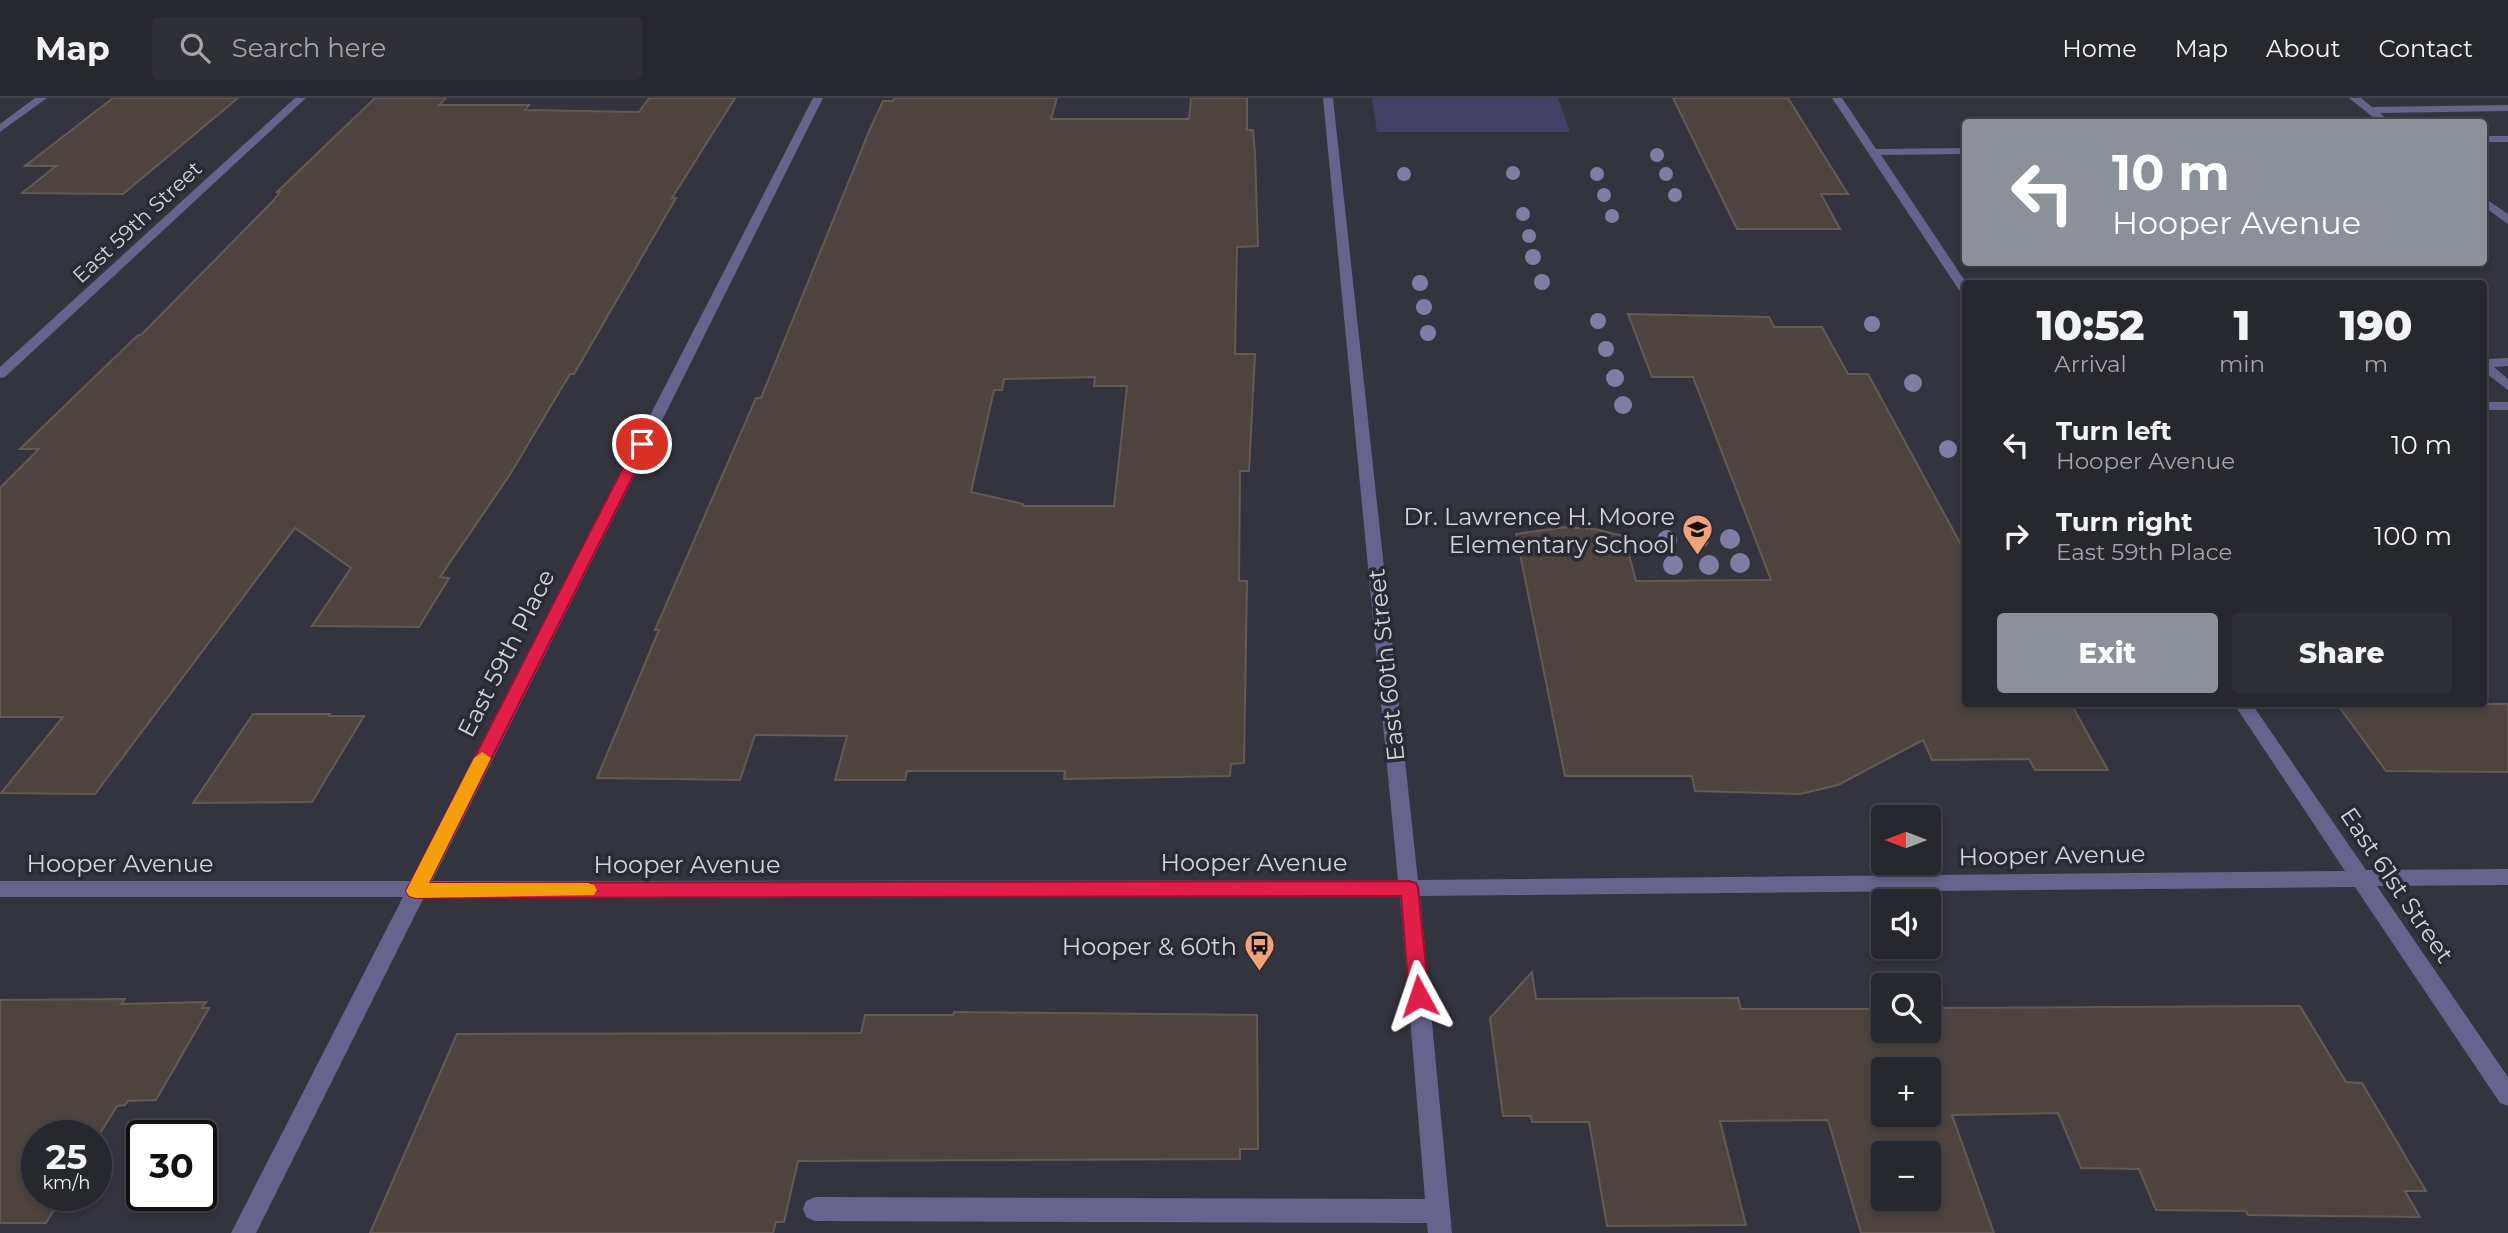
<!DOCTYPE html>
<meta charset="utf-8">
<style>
:root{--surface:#27272e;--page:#2f2f36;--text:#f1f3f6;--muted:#a4a5aa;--line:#43444a;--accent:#8c9099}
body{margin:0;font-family:Montserrat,sans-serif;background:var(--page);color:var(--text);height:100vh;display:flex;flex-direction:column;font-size:26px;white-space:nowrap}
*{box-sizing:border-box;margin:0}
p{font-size:23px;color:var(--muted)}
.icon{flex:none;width:38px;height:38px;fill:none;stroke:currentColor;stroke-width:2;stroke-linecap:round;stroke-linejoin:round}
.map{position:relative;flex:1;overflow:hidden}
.side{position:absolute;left:1962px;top:182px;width:525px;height:427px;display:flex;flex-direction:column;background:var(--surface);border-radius:7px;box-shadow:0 4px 10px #0003,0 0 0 2px var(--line)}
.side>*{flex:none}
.top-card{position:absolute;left:1962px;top:21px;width:525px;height:147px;border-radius:7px;box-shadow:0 4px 10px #0003,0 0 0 2px var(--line);background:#8c9099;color:#fff;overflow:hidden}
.needle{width:46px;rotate:270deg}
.tools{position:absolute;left:1871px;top:707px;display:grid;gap:14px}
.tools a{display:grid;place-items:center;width:70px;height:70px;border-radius:7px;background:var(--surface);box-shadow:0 4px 10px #0003,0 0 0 2px var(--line);font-size:35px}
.speed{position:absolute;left:21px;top:1022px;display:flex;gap:14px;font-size:35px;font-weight:700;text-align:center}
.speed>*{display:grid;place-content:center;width:91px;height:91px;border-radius:50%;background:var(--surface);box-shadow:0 4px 10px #0003,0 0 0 2px var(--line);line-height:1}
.speed small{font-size:18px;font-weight:400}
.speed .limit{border:4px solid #111;border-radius:10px;background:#fff;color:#111}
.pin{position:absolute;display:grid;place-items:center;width:60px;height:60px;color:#fff;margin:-30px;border:4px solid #fff;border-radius:50%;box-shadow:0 2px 7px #0007}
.me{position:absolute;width:77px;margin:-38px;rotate:355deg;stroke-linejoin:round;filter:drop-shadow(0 0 5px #0008)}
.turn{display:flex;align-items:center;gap:24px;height:147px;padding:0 35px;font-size:32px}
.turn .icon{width:91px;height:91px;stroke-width:2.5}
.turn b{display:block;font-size:49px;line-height:60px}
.eta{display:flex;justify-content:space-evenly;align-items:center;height:119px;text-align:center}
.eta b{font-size:42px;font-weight:800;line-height:49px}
.primary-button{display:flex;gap:14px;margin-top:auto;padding:14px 35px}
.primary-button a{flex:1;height:80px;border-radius:7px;background:var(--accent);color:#fff;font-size:28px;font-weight:800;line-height:80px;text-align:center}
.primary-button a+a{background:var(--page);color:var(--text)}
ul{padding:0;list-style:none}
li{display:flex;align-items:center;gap:21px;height:91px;padding:0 35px}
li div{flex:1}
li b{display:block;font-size:26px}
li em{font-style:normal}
header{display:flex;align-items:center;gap:42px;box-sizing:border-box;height:98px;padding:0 35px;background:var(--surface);border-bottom:2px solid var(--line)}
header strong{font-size:33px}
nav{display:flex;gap:38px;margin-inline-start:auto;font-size:24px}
.search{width:490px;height:63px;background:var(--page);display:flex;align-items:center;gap:18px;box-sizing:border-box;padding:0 24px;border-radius:7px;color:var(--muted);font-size:26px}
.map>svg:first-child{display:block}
</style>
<header>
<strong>Map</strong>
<div class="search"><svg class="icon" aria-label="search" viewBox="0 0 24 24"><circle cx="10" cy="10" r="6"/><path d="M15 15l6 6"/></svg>Search here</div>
<nav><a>Home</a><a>Map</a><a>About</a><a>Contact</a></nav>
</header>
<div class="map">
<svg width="2508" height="1135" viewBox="0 0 2508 1135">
<rect width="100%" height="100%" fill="#34343e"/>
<path fill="#414065" d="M1372 0H1558L1570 34H1377Z"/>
<path fill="#4e443f" stroke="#645953" stroke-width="2" fill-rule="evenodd" d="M113 0H238L123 96 22 95 56 68H25Z
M375 0H446L439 7H529L525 12 639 14 649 0H735L672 100H676L574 276H570L509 378 440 479 449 480 419 529 312 528 351 470 295 430 95 696 1 695 63 619H0V390L39 351H20L138 237H141L272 104 280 94H277Z
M895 0H1057L1051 21H1189L1191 0H1247V32H1253L1255 55 1258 148 1237 149 1235 256H1255L1249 373H1240L1239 483H1247L1244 665 1231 666 1230 678 1064 681 1065 673H907L905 682H835L847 638 755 637 740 682 597 680 659 532H655L756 300H761L870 31 883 3H893ZM1095 279 1094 288H1127L1114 408H1023V406L971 394 994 292H1002L1004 281Z
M1673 0H1788L1848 96H1821L1840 131H1737Z
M1628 216 1769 219 1774 229H1822L1848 276H1868L1965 454V606H2071L2108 672H2035L2029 661 1932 662 1923 642 1838 687 1800 696 1695 693 1692 678H1565L1516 436 1566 429 1594 431 1624 438 1636 483 1771 482 1693 279H1652Z
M2337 606H2508V674L2386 673Z
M253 616H330L329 618H364L312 704 193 705Z
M1532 874 1536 901 1738 900 1741 911H1883V933H1928V911L1933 910 2300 908 2346 984 2362 985 2426 1093H2405L2420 1119 2248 1117 2246 1113 2156 1112 2139 1071 2081 1070 2058 1015 1952 1017 1994 1135H1861L1828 1022 1720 1023 1746 1127 1607 1128 1589 1024H1532L1531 1018H1503L1490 920ZM1883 971H1928V1017H1883ZM1883 1055H1928V1101H1883Z
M125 901 121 906 206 904 202 910H209L156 1002 128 1003 125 1007 117 1008 96 1042V1038H37V1097H63L46 1125H0V902Z
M954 914 1257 917 1258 1051H1240V1061L798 1063 784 1124H776L773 1135H370L457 936 861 935 865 917H953Z"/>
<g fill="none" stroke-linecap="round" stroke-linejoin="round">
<path fill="#65648c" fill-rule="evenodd" d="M35 0H47L0 34V26Z
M295 0H306L5 279 0 280V269Z
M813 0H823L432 783 1398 782 1323 0H1333L1418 782 2345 773 2234 606H2252L2366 772 2508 771V787L2377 788 2508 979V1008L2500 1005 2355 789 1420 798 1452 1135H1428L1427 1125 815 1123 806 1119 803 1111 806 1103 815 1099 1425 1101 1400 798 424 799 256 1135H231L403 799H0V783H411Z
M1832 0H1842L1876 51 1965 50V56L1881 57 1967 186 1965 196 1959 192Z
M2349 0H2361L2372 9 2508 7V13L2380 15 2390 24H2379Z
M2483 38H2508V44H2483Z
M2483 99 2508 116V126L2483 108Z
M2508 260V268L2494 269 2508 281V292L2483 273V261Z
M2483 304H2508V312H2483Z"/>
</g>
<g fill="#7e7da4">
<circle cx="1657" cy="57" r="7"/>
<circle cx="1513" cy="75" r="7"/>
<circle cx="1404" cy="76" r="7"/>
<circle cx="1597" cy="76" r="7"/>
<circle cx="1666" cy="76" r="7"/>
<circle cx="1604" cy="97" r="7"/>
<circle cx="1675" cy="97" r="7"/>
<circle cx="1523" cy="116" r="7"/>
<circle cx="1612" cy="118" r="7"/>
<circle cx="1529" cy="138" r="7"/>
<circle cx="1533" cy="159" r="8"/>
<circle cx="1542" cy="184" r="8"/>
<circle cx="1420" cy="185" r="8"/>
<circle cx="1424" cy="209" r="8"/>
<circle cx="1598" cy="223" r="8"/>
<circle cx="1872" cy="226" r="8"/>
<circle cx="1428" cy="235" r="8"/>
<circle cx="1606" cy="251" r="8"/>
<circle cx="1615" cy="280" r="9"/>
<circle cx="1913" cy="285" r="9"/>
<circle cx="1623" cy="307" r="9"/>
<circle cx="1948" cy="351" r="9"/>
<circle cx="1699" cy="441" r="10"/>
<circle cx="1730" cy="441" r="10"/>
<circle cx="1667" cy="442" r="10"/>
<circle cx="1740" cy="465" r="10"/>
<circle cx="1673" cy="467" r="10"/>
<circle cx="1709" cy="467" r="10"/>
</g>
<path fill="#e11d48" stroke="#92132f" stroke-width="2" d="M642 342 649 346 429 785 1409 783 1416 785 1418 790 1429 898 1426 904 1419 906 1412 904 1409 898 1401 798 416 800 409 798 406 793 635 346Z"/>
<path fill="#f59e0b" d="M482 654 491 660 429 785H588L594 787 597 792 594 797 416 800 409 798 406 793 474 660Z"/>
<defs>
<symbol id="school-pin" viewBox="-11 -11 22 30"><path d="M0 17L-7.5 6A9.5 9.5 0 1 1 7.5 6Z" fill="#f1a27b" stroke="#2a2a34"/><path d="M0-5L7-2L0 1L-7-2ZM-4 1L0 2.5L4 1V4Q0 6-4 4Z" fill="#111"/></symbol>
<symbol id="bus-pin" viewBox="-11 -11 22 30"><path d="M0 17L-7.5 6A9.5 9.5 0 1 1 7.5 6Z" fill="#f1a27b" stroke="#2a2a34"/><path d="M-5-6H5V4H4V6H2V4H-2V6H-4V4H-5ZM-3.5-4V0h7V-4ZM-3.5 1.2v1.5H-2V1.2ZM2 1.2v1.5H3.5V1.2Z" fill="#111"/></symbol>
</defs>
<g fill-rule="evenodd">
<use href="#school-pin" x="1680" y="414" width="35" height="47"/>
<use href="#bus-pin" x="1242" y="830" width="35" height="47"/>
</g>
<g text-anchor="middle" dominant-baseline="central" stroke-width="7" stroke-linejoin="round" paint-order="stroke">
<g font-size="21" fill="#d3d4da" stroke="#2a2a34">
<text transform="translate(137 124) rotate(-43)">East 59th Street</text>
</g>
<g font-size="24" fill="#d3d4da" stroke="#2a2a34" text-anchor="end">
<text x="1675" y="418">Dr. Lawrence H. Moore<tspan x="1675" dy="28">Elementary School</tspan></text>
<text x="1237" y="848">Hooper &amp; 60th</text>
</g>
<g font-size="24" fill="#d3d4da" stroke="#2a2a34">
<text transform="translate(506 555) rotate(-63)">East 59th Place</text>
<text transform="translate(1386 567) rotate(-96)">East 60th Street</text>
<text transform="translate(2052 757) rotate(-1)">Hooper Avenue</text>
<text x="1254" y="764">Hooper Avenue</text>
<text x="120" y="765">Hooper Avenue</text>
<text x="687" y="766">Hooper Avenue</text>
<text transform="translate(2397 787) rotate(56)">East 61st Street</text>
</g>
</g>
</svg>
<div class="tools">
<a><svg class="needle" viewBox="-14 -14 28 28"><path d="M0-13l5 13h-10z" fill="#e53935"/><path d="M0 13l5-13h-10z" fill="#a4a5aa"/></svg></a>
<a><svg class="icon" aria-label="sound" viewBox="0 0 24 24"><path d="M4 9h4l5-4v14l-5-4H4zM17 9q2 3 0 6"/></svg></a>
<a><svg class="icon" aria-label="search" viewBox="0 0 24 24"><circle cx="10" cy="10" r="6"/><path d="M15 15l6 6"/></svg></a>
<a>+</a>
<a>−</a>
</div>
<div class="speed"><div>25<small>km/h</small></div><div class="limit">30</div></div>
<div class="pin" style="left:642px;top:346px;background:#d93025"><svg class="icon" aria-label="arrive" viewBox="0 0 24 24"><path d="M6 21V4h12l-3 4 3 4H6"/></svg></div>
<svg class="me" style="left:1419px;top:898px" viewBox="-20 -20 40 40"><path d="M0-17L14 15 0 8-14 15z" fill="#e11d48" stroke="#fff" stroke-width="4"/></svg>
<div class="top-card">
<div class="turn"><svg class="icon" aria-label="left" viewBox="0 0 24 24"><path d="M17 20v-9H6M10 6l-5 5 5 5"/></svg><div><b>10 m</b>Hooper Avenue</div></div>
</div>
<section class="side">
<div class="eta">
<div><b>10:52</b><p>Arrival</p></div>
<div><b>1</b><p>min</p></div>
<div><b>190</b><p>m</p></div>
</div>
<ul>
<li><svg class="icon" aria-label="left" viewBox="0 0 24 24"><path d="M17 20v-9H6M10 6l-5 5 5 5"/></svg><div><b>Turn left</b><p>Hooper Avenue</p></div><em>10 m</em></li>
<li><svg class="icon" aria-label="right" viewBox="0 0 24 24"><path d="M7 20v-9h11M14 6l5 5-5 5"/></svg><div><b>Turn right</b><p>East 59th Place</p></div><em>100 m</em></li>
</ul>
<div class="primary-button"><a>Exit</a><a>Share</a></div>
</section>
</div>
